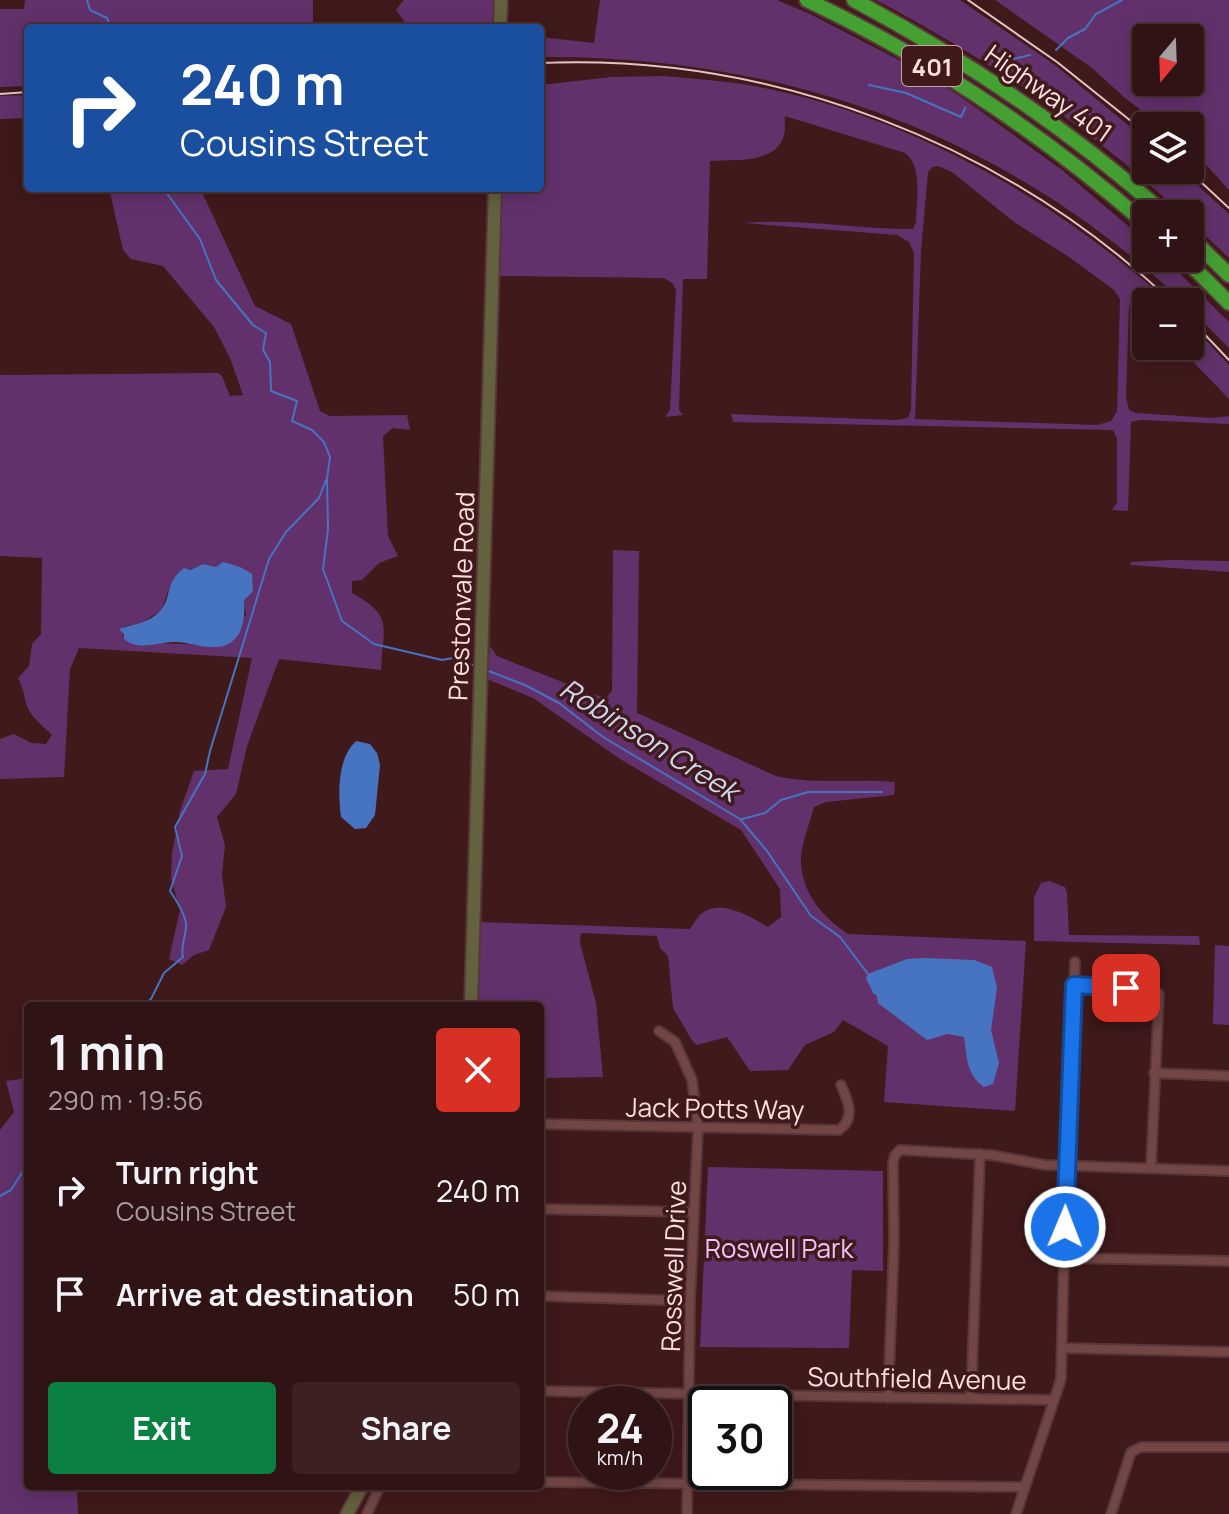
<!DOCTYPE html>
<meta charset="utf-8">
<style>
:root{--surface:#301314;--page:#3c2022;--text:#f1f3f6;--muted:#a89ea0;--line:#4b3234;--accent:#0b8043}
body{margin:0;font-family:Manrope,sans-serif;background:var(--page);color:var(--text);height:100vh;display:flex;flex-direction:column;font-size:30px;white-space:nowrap}
*{box-sizing:border-box;margin:0}
p{font-size:26px;color:var(--muted)}
.icon{flex:none;width:44px;height:44px;fill:none;stroke:currentColor;stroke-width:2;stroke-linecap:round;stroke-linejoin:round}
.map{position:relative;flex:1;overflow:hidden}
.drawer{position:absolute;left:24px;top:1002px;width:520px;height:488px;display:flex;flex-direction:column;background:var(--surface);border-radius:8px;box-shadow:0 4px 20px #0003,0 0 0 2px var(--line)}
.drawer>*{flex:none}
.top-card{position:absolute;left:24px;top:24px;width:520px;height:168px;border-radius:8px;box-shadow:0 4px 20px #0003,0 0 0 2px var(--line);background:#1a4fa0;color:#fff;overflow:hidden}
.needle{width:52px;rotate:199deg}
.fabs{position:absolute;left:1132px;top:24px;display:grid;gap:16px}
.fabs a{display:grid;place-items:center;width:72px;height:72px;border-radius:8px;background:var(--surface);box-shadow:0 4px 20px #0003,0 0 0 2px var(--line);font-size:40px}
.speed{position:absolute;left:568px;top:1386px;display:flex;gap:16px;font-size:40px;font-weight:700;text-align:center}
.speed>*{display:grid;place-content:center;width:104px;height:104px;border-radius:50%;background:var(--surface);box-shadow:0 4px 20px #0003,0 0 0 2px var(--line);line-height:1}
.speed small{font-size:20px;font-weight:400}
.speed .limit{border:4px solid #111;border-radius:12px;background:#fff;color:#111}
.pin{position:absolute;display:grid;place-items:center;width:68px;height:68px;color:#fff;margin:-34px;border-radius:16px;box-shadow:0 4px 12px #0006}
.me{position:absolute;width:88px;margin:-44px;rotate:1deg;stroke-linejoin:round;filter:drop-shadow(0 0 6px #0008)}
.turn{display:flex;align-items:center;gap:28px;height:168px;padding:0 24px;font-size:36px}
.turn .icon{width:104px;height:104px;stroke-width:2.5}
.turn b{display:block;font-size:56px;line-height:68px}
.round{display:grid;place-items:center;flex:none;width:84px;height:84px;border-radius:8px;background:var(--page)}
.overview{display:flex;align-items:center;justify-content:space-between;height:136px;padding:0 24px}
h1{font-size:48px;font-weight:700;line-height:60px}
.button{display:flex;gap:16px;margin-top:auto;padding:16px 24px}
.button a{flex:1;height:92px;border-radius:8px;background:var(--accent);color:#fff;font-size:32px;font-weight:700;line-height:92px;text-align:center}
.button a+a{background:var(--page);color:var(--text)}
ul{padding:0;list-style:none}
li{display:flex;align-items:center;gap:24px;height:104px;padding:0 24px}
li div{flex:1}
li b{display:block;font-size:30px}
li em{font-style:normal}
.map>svg:first-child{display:block}
</style>
<div class="map">
<svg width="1229" height="1514" viewBox="0 0 1229 1514">
<rect width="100%" height="100%" fill="#40191a"/>
<path fill="#62316c" fill-rule="evenodd" d="M25 0H313V28H28V86L0 87V9H24Z
M404 0H494V21L478 28H409L396 10Z
M600 0H777L810 14 926 74 964 99 1062 170 1146 241V258H1164L1229 322V348L1190 309V302H1183C1006 134 783 55 540 57V37L594 43Z
M876 0H960L1055 65 1146 140V170H1181L1229 214V258L1190 221V214H1182C1091 128 987 59 876 0Z
M995 0H1229V190L1190 147V126H1162L1125 98 1092 68ZM1146 38H1190V82H1146Z
M663 76C688 78 712 80 736 83 892 107 1053 196 1168 302H1146V314L1133 302 1129 306 1126 397 1129 410 1136 413 1212 418 1229 416V424L1141 420 1131 422 1128 511 1112 510 1117 503V439L1113 430 733 422 731 414 896 420 908 418 911 410 914 253 909 242 897 235 744 223C801 218 856 229 913 229L916 222C916 202 923 166 905 153L785 116C784 121 786 129 784 135 776 165 732 159 710 161L707 279H683L679 410 683 415 665 417 670 410 676 290 673 284 664 278 500 276 502 188H540V85L612 77ZM938 166 952 172 1014 222 1069 257 1114 290 1120 299 1117 411 1111 421 1097 425 915 419 921 251 928 172 933 167Z
M28 95V118L0 119V96Z
M109 188H200L255 306 291 324 320 411 330 416 407 415 410 430 393 428 383 436 388 536 398 556 379 563 362 580 352 581V593C394 616 383 626 381 670L279 659 247 746 236 794 217 817 225 845 222 874 226 907 209 950 194 955 182 965 169 959 180 910 171 879 172 853 180 811 194 771 228 769 252 658 79 648 70 669 64 777 0 779V739L14 734 31 743 46 744 52 735C43 726 29 716 26 703 24 694 23 688 18 678L29 666 32 644 41 634 42 558 0 556V375L218 373 222 376 230 396 243 395 230 358 214 327 163 266 131 259 123 250ZM203 564 216 567 244 600 246 615 216 647C185 642 155 645 124 639L123 627 143 622 162 610 168 591 189 570Z
M1190 323 1229 365V399L1178 346H1190Z
M613 550 639 551 637 713 776 776C815 785 856 778 895 782L894 795 826 802 814 807C810 823 800 846 801 863 803 895 823 917 848 934L1026 941 1015 1111 884 1102 888 1046 843 1020 834 1032 805 1045 788 1070 750 1071 727 1037 697 1045 693 1042 673 1008 668 956 660 948 657 936 581 933 580 943 596 1003 603 1077 540 1078V1006H476L478 922 690 929C693 925 697 917 701 914 721 898 751 917 768 927L781 917 780 889 741 830 620 759 533 698 487 679 490 646 497 656 595 695 607 697 612 691Z
M1172 560 1229 561V572L1131 565V562Z
M1049 881 1065 887 1067 893 1069 935 1199 936 1200 945 1034 941V897L1041 883Z
M1215 945 1229 946V1025L1213 1024Z
M28 1078V1486H77L78 1514H0V1130L14 1112 6 1081Z
M708 1167 883 1171V1271L852 1270 849 1348 700 1347Z"/>
<path fill="#4774c0" d="M223 562 240 567 252 574 253 591 244 600C246 621 241 646 216 647 201 648 186 641 172 642 155 643 139 651 124 639V634L119 629C133 624 149 623 160 611 172 599 164 583 184 568L190 570 203 564 216 567Z
M356 741 370 744 377 753 380 765 375 815 366 828 355 829 341 817C338 793 337 759 356 741Z
M924 958 974 960 992 967 997 988 991 1030 999 1063 993 1084 984 1087C966 1074 967 1057 964 1037L948 1034 927 1040 878 1003 877 996 873 993 866 978 868 974 907 959Z"/>
<g fill="none" stroke-linecap="round" stroke-linejoin="round">
<path stroke="#4774c0" stroke-width="2" d="M87 0 90 10 107 18 111 28
M1056 50 1068 38 1085 29 1096 14 1122 0
M1000 62 1030 55
M869 85 906 93 961 117 965 108
M163 188 200 239 216 280 253 325 266 333 263 350 270 362 271 391 297 401 292 421 312 430 324 442 330 457 327 479 328 529 323 569 342 621 374 644 442 660 453 658 472 665
M486 670 525 685 559 703 603 737 740 819 767 851 811 916 840 937 868 974
M742 819 765 813 781 800 808 792H882
M142 1006 151 999 164 973 183 957C180 944 187 935 186 923 184 911 176 900 170 891L182 856 175 827 205 774 210 751 269 559 286 532 319 498 326 480
M24 1175 28 1180
M0 1196 11 1190 28 1163"/>
<defs>
<path id="street" d="M1074 985 1152 989 1159 994 1151 1168
M659 1031 675 1042 692 1080 698 1128 690 1301 687 1514
M1154 1073 1229 1076
M540 1124 839 1130C856 1118 848 1101 841 1085
M540 1209 694 1212
M1065 1258 1229 1261
M540 1296 690 1301
M1062 1348 1229 1352
M540 1391 1053 1400
M888 1398 894 1242 893 1162 895 1155 900 1150 991 1155 1045 1165 1229 1171
M971 1399 980 1154
M540 1482 1024 1487
M367 1514 380 1486
M1016 1514 1061 1379 1066 1166 1075 962
M1111 1514 1131 1452 1141 1447H1229"/>
<path id="secondary" d="M500 28 501 0
M471 1006 495 188
M347 1514 362 1486"/>
<path id="highway" d="M807 0C931 59 1043 134 1146 224
M854 0C966 60 1069 129 1165 214
M1190 237 1229 275
M1184 258 1229 303"/>
</defs>
<use href="#street" stroke="#583739" stroke-width="12"/>
<use href="#secondary" stroke="#583739" stroke-width="16"/>
<use href="#highway" stroke="#583739" stroke-width="18"/>
<use href="#street" stroke="#724645" stroke-width="8"/>
<use href="#secondary" stroke="#64613f" stroke-width="12"/>
<use href="#highway" stroke="#45a032" stroke-width="14"/>
<path stroke="#e2c4c4" stroke-width="2" d="M968 0 1057 62 1146 133
M540 63C772 53 1004 143 1172 302
M0 94 28 92
M1188 170 1229 208
M1190 319 1229 360"/>
</g>
<g fill="none" stroke-linecap="round" stroke-linejoin="round">
<defs>
<path id="route" d="M1065 1227 1074 985 1126 988"/>
</defs>
<use href="#route" stroke="#114b97" stroke-width="20"/>
<use href="#route" stroke="#1a73e8" stroke-width="14"/>
</g>
<g text-anchor="middle" dominant-baseline="central" stroke-width="7" stroke-linejoin="round" paint-order="stroke">
<rect fill="#40191a" stroke="#c3a4a3" stroke-width="2" x="902" y="46" width="60" height="40" rx="6"/>
<g font-size="24" font-weight="bold" fill="#fbdfde">
<text x="932" y="66">401</text>
</g>
<g font-size="26" fill="#fbdfde" stroke="#40191a">
<text transform="translate(1049 93) rotate(35)">Highway 401</text>
<text transform="translate(461 596) rotate(-88)">Prestonvale Road</text>
<text transform="translate(715 1108) rotate(1)">Jack Potts Way</text>
<text transform="translate(673 1266) rotate(-88)">Rosswell Drive</text>
<text transform="translate(917 1378) rotate(1)">Southfield Avenue</text>
</g>
<g font-size="26" fill="#f1c0fb" stroke="#40191a">
<text x="779" y="1248">Roswell Park</text>
</g>
<g font-size="28" font-style="italic" fill="#cbd8ed" stroke="#40191a">
<text transform="translate(650 739) rotate(32)">Robinson Creek</text>
</g>
</g>
</svg>
<div class="fabs">
<a><svg class="needle" viewBox="-14 -14 28 28"><path d="M0-13l5 13h-10z" fill="#e53935"/><path d="M0 13l5-13h-10z" fill="#a89ea0"/></svg></a>
<a><svg class="icon" aria-label="layers" viewBox="0 0 24 24"><path d="M12 4l9 5-9 5-9-5zM3 14l9 5 9-5"/></svg></a>
<a>+</a>
<a>−</a>
</div>
<div class="speed"><div>24<small>km/h</small></div><div class="limit">30</div></div>
<div class="pin" style="left:1126px;top:988px;background:#d93025"><svg class="icon" aria-label="arrive" viewBox="0 0 24 24"><path d="M6 21V4h12l-3 4 3 4H6"/></svg></div>
<svg class="me" style="left:1065px;top:1227px" viewBox="-20 -20 40 40"><circle r="17" fill="#1a73e8" stroke="#fff" stroke-width="3"/><path d="M0-11L8 9 0 5-8 9z" fill="#fff"/></svg>
<div class="top-card">
<div class="turn"><svg class="icon" aria-label="right" viewBox="0 0 24 24"><path d="M7 20v-9h11M14 6l5 5-5 5"/></svg><div><b>240 m</b>Cousins Street</div></div>
</div>
<section class="drawer">
<div class="overview"><div><h1>1 min</h1><p>290 m · 19:56</p></div><a class="round" style="background:#d93025;color:#fff"><svg class="icon" aria-label="close" viewBox="0 0 24 24"><path d="M6 6l12 12M18 6L6 18"/></svg></a></div>
<ul>
<li><svg class="icon" aria-label="right" viewBox="0 0 24 24"><path d="M7 20v-9h11M14 6l5 5-5 5"/></svg><div><b>Turn right</b><p>Cousins Street</p></div><em>240 m</em></li>
<li><svg class="icon" aria-label="arrive" viewBox="0 0 24 24"><path d="M6 21V4h12l-3 4 3 4H6"/></svg><div><b>Arrive at destination</b></div><em>50 m</em></li>
</ul>
<div class="button"><a>Exit</a><a>Share</a></div>
</section>
</div>
